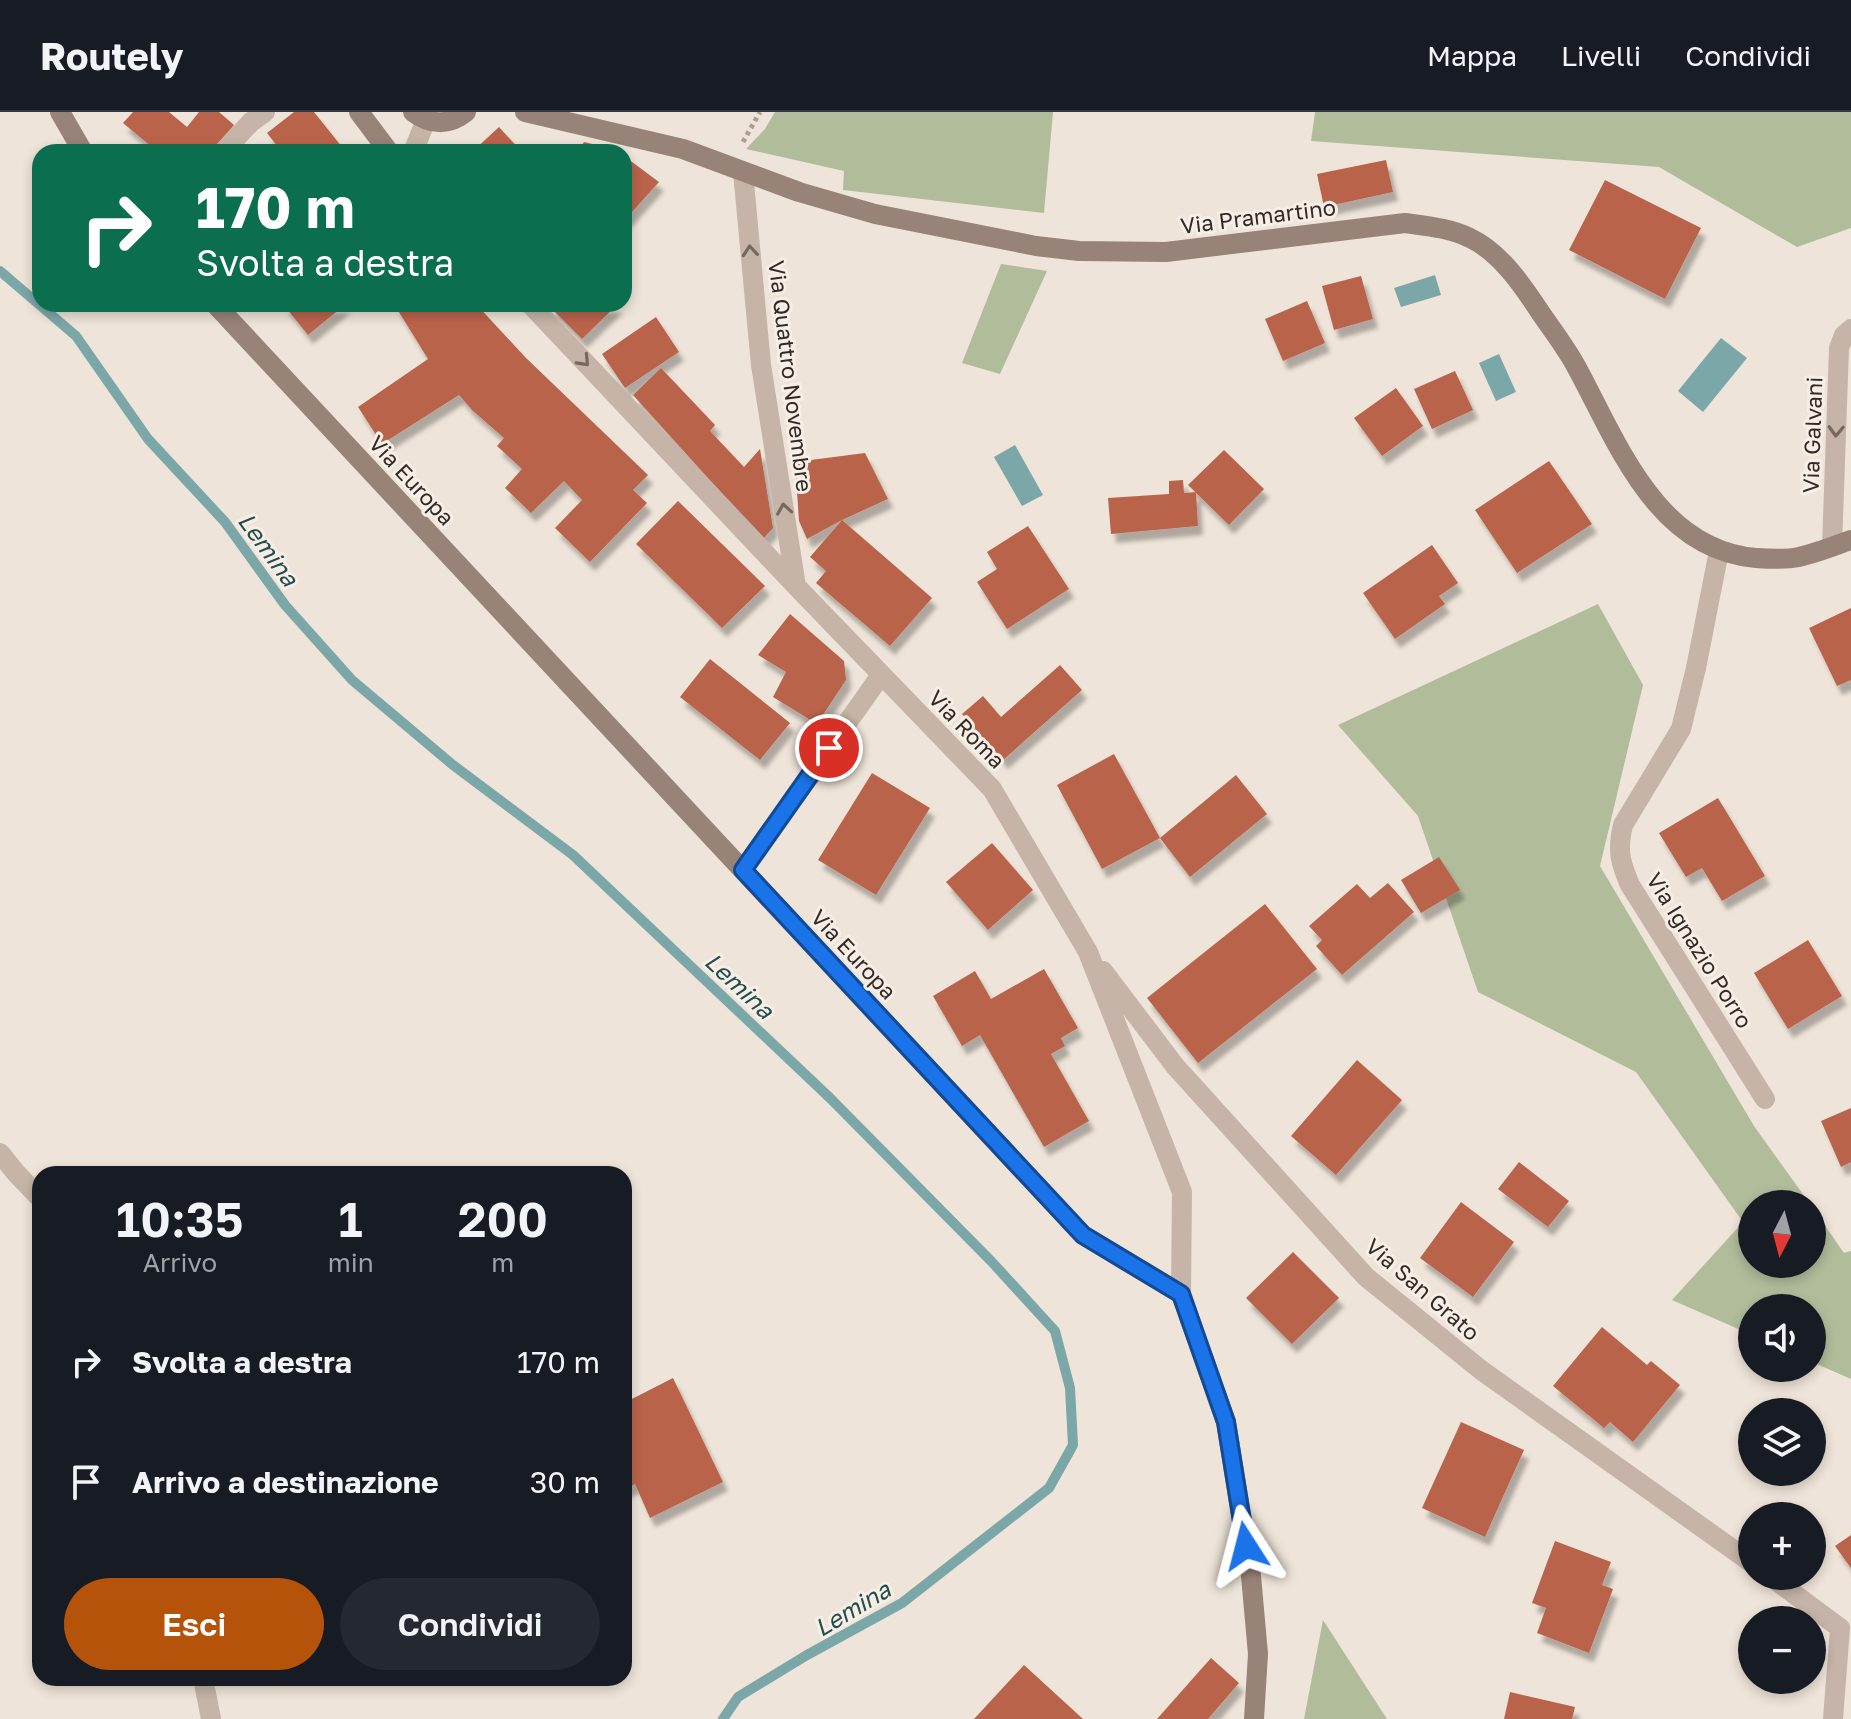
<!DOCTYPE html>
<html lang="it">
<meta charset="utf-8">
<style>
:root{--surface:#171b24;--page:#242831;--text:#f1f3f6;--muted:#9ea1a6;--line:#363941;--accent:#b45309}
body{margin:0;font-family:"Golos Text",sans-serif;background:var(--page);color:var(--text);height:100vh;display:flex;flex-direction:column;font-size:30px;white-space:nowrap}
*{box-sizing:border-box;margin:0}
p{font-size:26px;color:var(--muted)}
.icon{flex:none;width:44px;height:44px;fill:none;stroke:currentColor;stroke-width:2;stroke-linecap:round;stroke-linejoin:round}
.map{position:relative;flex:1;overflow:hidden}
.drawer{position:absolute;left:32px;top:1054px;width:600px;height:520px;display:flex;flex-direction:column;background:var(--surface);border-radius:24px;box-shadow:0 4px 12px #0003}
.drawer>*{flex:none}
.top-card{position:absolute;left:32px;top:32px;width:600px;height:168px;border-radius:24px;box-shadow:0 4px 12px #0003;background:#0b6e4f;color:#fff;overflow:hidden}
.needle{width:52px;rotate:186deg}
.buttons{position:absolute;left:1738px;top:1078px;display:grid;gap:16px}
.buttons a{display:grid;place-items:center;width:88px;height:88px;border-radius:50%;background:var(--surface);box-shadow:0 4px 12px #0003;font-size:40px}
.pin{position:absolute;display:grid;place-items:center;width:68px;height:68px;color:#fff;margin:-34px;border:4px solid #fff;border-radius:50%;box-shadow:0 2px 8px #0007}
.me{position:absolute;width:88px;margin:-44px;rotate:351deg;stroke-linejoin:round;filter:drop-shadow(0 0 6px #0008)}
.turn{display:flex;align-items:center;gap:28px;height:168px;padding:0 32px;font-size:36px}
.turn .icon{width:104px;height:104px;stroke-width:2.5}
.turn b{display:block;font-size:56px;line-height:68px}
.eta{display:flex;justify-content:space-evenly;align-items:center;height:136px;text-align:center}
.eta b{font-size:48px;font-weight:600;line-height:56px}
.cta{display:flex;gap:16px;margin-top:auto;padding:16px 32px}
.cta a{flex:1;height:92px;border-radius:48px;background:var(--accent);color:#fff;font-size:32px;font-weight:600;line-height:92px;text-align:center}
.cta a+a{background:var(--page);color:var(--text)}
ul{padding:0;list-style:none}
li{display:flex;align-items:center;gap:24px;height:120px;padding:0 32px}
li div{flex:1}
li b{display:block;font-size:30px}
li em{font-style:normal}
header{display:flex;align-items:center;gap:48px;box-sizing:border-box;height:112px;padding:0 40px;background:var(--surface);border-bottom:2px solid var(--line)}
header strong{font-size:38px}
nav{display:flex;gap:44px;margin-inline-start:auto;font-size:28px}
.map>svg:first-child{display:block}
</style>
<header>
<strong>Routely</strong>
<nav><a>Mappa</a><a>Livelli</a><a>Condividi</a></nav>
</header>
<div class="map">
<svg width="1851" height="1607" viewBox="0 0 1851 1607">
<defs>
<filter id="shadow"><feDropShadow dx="5" dy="9" stdDeviation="2" flood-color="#0004"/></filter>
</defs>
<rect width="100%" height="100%" fill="#eee4d9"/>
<path fill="#b1bc9b" d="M775 0H1053L1044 101 843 78 844 59 746 37 765 17Z
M1315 0H1851V116L1797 135 1659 55 1311 29Z
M1001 152 1047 159 1000 262 962 251Z
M1598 492 1643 573 1600 754 1754 1014 1810 1092H1752V1152H1812V1095L1844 1141 1851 1139V1267L1812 1250V1196H1752V1223L1672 1188 1743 1110 1636 960 1478 880 1418 704 1338 613Z
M1323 1508 1387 1607H1304Z"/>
<path fill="#7ba7a8" d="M1435 163 1441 183 1401 195 1394 176Z
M1721 226 1747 246 1703 300 1678 279Z
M1499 242 1516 280 1496 289 1479 251Z
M1015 333 1043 383 1022 394 994 345Z"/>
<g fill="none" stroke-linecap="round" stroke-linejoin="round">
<path stroke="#7ba7a8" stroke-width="10" d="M0 159 76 224 148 327 225 410 285 493 352 568 453 653 573 743 830 986 992 1150 1055 1219 1070 1276 1073 1333 1049 1376 902 1491 807 1543 738 1585 723 1607"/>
</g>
<path fill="#ba644c" filter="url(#shadow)" d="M133 0H169L187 15 199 0H219L234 13 210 40H158L123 11Z
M294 0H314L346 40H282L267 21Z
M499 15 522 40H472Z
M584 30 614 37 618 40H577Z
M624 44 659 70 624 109Z
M1386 48 1393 80 1324 95 1317 62Z
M1605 68 1701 116 1665 187 1569 138Z
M1361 164 1373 207 1334 218 1322 174Z
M1307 189 1325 231 1283 249 1265 207Z
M283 192H346L308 223Z
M394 192H476L526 246 648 363 633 378 647 391 590 450 555 416 582 388 564 369 531 401 505 376 522 357 497 334 504 326 472 298 459 283 382 332 358 295 428 247Z
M553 192H618L582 227 550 195Z
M656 205 679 240 625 276 602 242Z
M661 256 715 313 710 319 744 355 760 337 773 416 763 427 633 283Z
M1455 259 1473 298 1432 317 1414 277Z
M1396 276 1423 314 1382 344 1354 306Z
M1224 338 1264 377 1229 413 1188 373Z
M865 341 888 387 842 408 807 427 799 409 795 350Z
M1549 349 1592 412 1517 461 1475 398Z
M1183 368 1184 381 1196 380 1198 414 1111 422 1108 386 1169 382V369Z
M678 389 765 474 722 516 636 432Z
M842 408 932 486 890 534 816 471 826 459 810 445Z
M1028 414 1069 477 1007 517 977 470 997 457 987 440Z
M1432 433 1458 471 1439 484 1445 492 1395 527 1363 481Z
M1851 496V568L1837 574 1809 516Z
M790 502 844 549 846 568 817 612 773 585 786 560 758 543Z
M710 547 790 611 760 648 680 585Z
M1060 553 1082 578 1003 648 962 602 983 584 1001 605Z
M1114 642 1160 726 1102 757 1057 673Z
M872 661 930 696 876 783 818 748Z
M1236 663 1267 702 1190 765 1160 726Z
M1718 686 1765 764 1722 789 1702 756 1686 765 1659 721Z
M992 731 1033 778 988 818 946 770Z
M1439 745 1460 778 1421 801 1401 768Z
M1388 771 1414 800 1342 863 1316 834 1322 828 1309 814 1357 772 1370 786Z
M1265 792 1317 857 1198 951 1147 886Z
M1808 828 1842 884 1788 917 1754 861Z
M1044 857 1078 916 1061 926 1065 934 1051 942 1089 1009 1044 1035 980 923 962 934 933 884 975 859 991 887Z
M1357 948 1402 988 1336 1063 1291 1024Z
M1851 996V1050L1841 1055 1821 1009Z
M1519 1050 1569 1089 1548 1115 1498 1077Z
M1461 1090 1514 1130 1473 1185 1420 1146Z
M1293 1140 1339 1186 1292 1232 1246 1186Z
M1602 1215 1647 1253 1651 1249 1680 1273 1633 1330 1610 1310 1604 1316 1553 1274Z
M673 1266 723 1370 650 1406 635 1372 624 1378V1291Z
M1461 1310 1524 1338 1485 1425 1422 1396Z
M1851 1423V1456L1835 1434Z
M1555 1429 1611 1450 1602 1473 1613 1477 1589 1541 1537 1521 1546 1496 1532 1491Z
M1211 1546 1239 1571 1208 1607H1157Z
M1024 1553 1083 1607H974Z
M1510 1580 1575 1595 1572 1607H1504Z"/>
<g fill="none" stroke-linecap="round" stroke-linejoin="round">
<path stroke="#b09e91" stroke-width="5" stroke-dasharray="4 4" stroke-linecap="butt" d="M743 30 760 0"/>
<path stroke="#c5b4a7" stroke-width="20" d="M223 40 251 10 265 0
M413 40 426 8
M743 60 761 253 796 474
M530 192 796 474 992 677 1088 840 1182 1080 1181 1182
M1832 435 1839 236 1844 223 1851 217
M1719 439 1696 556 1681 617 1623 713C1617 738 1620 750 1630 773L1765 987
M743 758 881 563
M1103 859 1175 954 1366 1165 1481 1258 1752 1451
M0 1041 16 1061 40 1086
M1770 1464 1840 1516 1833 1607
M203 1566 211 1607"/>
<path stroke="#988379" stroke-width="20" d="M60 0 83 40
M359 0 389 40
M413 0C430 13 449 14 466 0
M525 0 683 37 799 80 875 102 1036 134 1079 139 1166 140 1405 111C1426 114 1450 116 1470 126 1500 140 1523 174 1540 200 1553 219 1567 237 1577 256 1618 332 1657 438 1756 446 1770 447 1785 448 1799 445 1817 441 1834 434 1851 428
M215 192 1083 1123 1181 1182 1226 1310 1251 1464 1258 1542 1254 1607"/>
</g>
<defs><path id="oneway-chevron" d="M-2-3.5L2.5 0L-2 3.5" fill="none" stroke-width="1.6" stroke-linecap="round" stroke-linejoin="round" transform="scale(2)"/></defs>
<g stroke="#746861">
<use href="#oneway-chevron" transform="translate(750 139) rotate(-95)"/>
<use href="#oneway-chevron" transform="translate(584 249) rotate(47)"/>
<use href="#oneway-chevron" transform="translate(1836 319) rotate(92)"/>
<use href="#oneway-chevron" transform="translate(784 397) rotate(-99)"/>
</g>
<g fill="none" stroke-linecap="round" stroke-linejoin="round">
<defs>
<path id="route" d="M829 636 743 758 1083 1123 1181 1182 1226 1310 1246 1434"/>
</defs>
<use href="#route" stroke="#114b97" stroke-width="20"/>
<use href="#route" stroke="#1a73e8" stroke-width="14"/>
</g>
<g text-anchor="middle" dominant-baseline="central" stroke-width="6" stroke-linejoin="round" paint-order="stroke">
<g font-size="22" fill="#322a27" stroke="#f7eee5">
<text transform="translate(1258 104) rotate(-7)">Via Pramartino</text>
<text transform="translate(791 264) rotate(83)">Via Quattro Novembre</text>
<text transform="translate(1812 323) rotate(-88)">Via Galvani</text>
<text transform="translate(412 368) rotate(47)">Via Europa</text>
<text transform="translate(967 617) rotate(46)">Via Roma</text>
<text transform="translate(1700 838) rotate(58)">Via Ignazio Porro</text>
<text transform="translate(854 842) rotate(47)">Via Europa</text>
<text transform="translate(1423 1177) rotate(41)">Via San Grato</text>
</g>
<g font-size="24" font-style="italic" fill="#214d4f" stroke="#f7eee5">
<text transform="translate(269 437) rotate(54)">Lemina</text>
<text transform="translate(740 873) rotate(43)">Lemina</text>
<text transform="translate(852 1496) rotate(-31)">Lemina</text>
</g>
</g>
</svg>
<div class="buttons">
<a><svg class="needle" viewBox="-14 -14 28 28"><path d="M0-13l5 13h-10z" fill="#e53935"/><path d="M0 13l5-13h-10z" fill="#9ea1a6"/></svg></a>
<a><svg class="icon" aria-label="sound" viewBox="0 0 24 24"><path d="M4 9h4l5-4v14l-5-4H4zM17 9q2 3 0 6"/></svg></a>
<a><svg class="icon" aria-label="layers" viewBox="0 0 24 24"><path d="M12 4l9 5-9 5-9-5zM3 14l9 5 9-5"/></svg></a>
<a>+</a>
<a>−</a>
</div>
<div class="pin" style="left:829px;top:636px;background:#d93025"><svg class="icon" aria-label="arrive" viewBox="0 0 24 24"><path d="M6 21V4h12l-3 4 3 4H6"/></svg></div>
<svg class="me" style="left:1246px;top:1434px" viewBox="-20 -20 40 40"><path d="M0-17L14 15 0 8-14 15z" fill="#1a73e8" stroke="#fff" stroke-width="4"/></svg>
<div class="top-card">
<div class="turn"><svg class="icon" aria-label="right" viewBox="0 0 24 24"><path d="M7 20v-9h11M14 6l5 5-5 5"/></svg><div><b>170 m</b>Svolta a destra</div></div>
</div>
<section class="drawer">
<div class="eta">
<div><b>10:35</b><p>Arrivo</p></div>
<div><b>1</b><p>min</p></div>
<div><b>200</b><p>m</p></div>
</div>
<ul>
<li><svg class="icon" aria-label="right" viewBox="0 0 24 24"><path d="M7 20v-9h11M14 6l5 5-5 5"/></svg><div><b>Svolta a destra</b></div><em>170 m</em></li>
<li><svg class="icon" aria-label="arrive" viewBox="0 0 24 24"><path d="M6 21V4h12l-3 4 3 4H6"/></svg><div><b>Arrivo a destinazione</b></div><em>30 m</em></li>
</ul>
<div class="cta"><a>Esci</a><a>Condividi</a></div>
</section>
</div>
